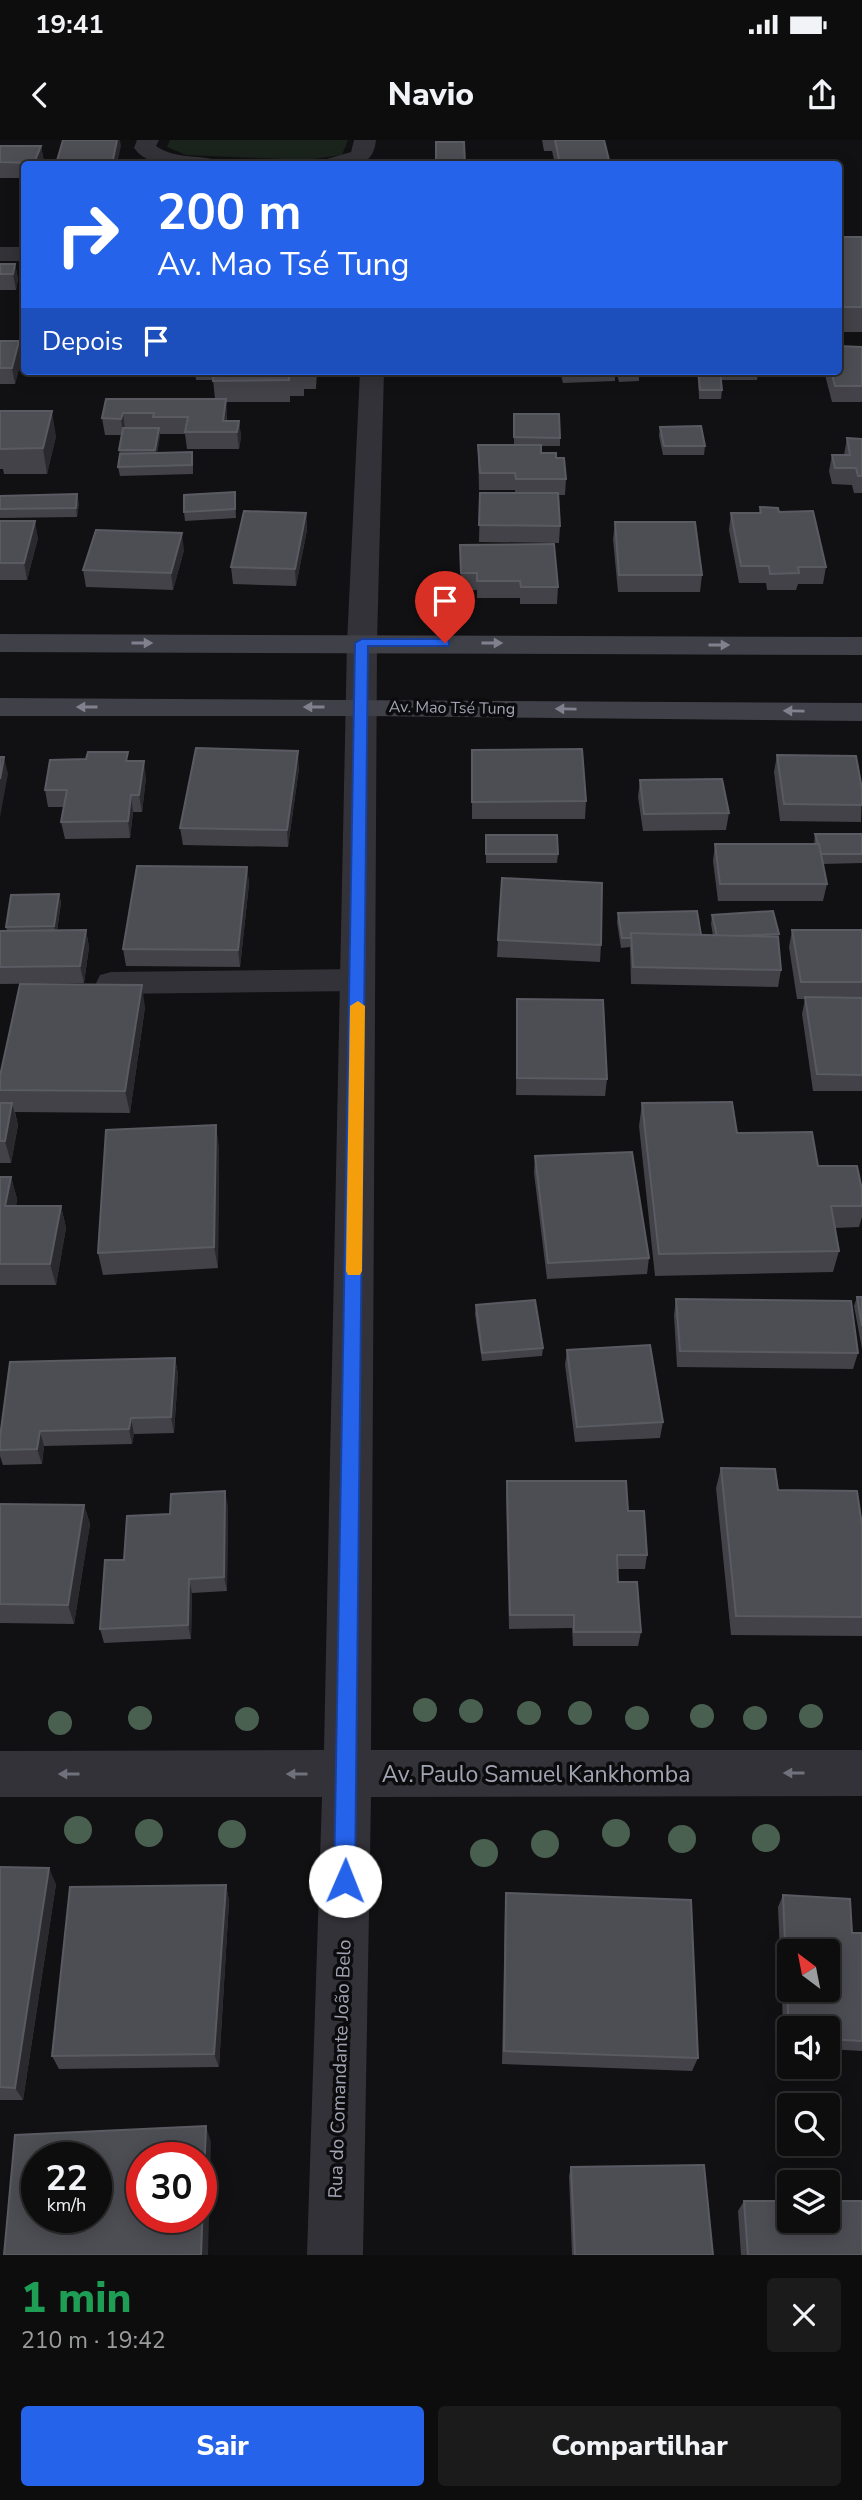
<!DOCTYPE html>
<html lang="pt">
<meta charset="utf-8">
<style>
:root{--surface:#0d0d0e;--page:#1b1b1c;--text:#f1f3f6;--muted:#9a9c9e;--line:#2d2d2e;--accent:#2563eb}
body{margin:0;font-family:"Nunito Sans",sans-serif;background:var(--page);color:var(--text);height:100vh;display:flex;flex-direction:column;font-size:26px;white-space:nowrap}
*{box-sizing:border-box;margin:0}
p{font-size:23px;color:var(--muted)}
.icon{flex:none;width:38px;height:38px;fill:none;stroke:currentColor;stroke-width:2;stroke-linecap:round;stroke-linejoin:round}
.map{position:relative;height:2115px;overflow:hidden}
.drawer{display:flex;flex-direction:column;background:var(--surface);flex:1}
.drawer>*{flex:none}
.guide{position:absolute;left:21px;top:21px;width:821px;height:214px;border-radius:7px;box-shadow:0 4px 18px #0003,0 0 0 2px var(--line);background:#2563eb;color:#fff;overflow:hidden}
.needle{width:46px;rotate:328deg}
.buttons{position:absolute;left:777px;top:1799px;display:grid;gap:14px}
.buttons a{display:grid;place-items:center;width:63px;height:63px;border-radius:7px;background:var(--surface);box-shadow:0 4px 18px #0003,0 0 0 2px var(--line);font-size:35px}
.speed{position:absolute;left:21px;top:2002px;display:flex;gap:14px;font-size:35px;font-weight:700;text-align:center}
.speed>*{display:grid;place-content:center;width:91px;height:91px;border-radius:50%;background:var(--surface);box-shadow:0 4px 18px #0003,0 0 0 2px var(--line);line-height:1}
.speed small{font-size:18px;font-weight:400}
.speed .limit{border:10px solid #d22;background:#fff;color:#111}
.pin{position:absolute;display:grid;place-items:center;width:60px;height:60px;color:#fff;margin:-72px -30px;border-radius:50% 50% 50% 0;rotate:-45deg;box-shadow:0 0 7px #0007}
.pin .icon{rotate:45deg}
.me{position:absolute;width:77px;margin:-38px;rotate:1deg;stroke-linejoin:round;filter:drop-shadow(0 0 5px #0008)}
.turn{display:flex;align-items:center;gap:24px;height:147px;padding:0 21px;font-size:32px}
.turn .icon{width:91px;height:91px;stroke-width:2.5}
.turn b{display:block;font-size:49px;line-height:60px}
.then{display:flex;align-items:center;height:66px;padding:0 21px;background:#0003;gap:14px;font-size:26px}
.round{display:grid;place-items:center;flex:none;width:74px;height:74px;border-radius:7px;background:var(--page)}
.head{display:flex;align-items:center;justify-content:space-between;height:119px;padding:0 21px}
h1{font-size:42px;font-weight:800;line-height:52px;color:#1e9e55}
.primary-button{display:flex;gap:14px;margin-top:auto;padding:14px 21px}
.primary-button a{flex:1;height:80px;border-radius:7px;background:var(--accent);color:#fff;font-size:28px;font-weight:800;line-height:80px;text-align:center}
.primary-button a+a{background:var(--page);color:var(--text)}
.status{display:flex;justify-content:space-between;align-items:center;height:49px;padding:0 35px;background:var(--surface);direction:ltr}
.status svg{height:19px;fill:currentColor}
header{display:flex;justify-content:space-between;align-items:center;height:91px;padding:0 21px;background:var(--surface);font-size:32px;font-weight:800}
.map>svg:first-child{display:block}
</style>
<div class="status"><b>19:41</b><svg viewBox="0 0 49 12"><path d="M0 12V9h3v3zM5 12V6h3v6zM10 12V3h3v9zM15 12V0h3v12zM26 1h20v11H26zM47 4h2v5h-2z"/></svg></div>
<header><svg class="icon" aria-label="back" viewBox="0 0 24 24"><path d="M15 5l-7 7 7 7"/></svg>Navio<svg class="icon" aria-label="share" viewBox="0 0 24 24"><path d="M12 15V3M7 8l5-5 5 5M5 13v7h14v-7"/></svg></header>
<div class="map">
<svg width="862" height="2115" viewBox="0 0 862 2115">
<rect width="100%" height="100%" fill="#111113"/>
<path fill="#1b231d" d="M170 0H348L342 15 306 20 186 15 167 7Z"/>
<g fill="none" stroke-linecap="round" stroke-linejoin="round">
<path fill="#323238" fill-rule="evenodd" d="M358 829 369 832 373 840 369 848 358 851 111 854 100 851 96 843 100 835 111 832Z"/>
<path fill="#323238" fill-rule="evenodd" d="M137 0H159L156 6C173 18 192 15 212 19L215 24C189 26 151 31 134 8Z
M354 0H376C373 31 349 24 325 24L327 19 351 12Z
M0 107H24V121H0Z
M360 231H384L377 503 371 1610H862V1656L371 1657 363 2115H307L322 1657H0V1611L324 1610 347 503Z"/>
<path fill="#404048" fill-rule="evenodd" d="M0 494 862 497V515L0 512Z
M0 558 862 563V581L362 576H0Z"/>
</g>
<g fill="#496050">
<circle cx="425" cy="1570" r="12"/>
<circle cx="471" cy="1571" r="12"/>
<circle cx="529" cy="1573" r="12"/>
<circle cx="580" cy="1573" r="12"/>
<circle cx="702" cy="1576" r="12"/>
<circle cx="811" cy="1576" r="12"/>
<circle cx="140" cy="1578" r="12"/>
<circle cx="637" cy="1578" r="12"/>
<circle cx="755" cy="1578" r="12"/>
<circle cx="247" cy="1579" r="12"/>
<circle cx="60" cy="1583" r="12"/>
<circle cx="78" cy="1690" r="14"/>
<circle cx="149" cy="1693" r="14"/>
<circle cx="616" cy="1693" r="14"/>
<circle cx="232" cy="1694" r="14"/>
<circle cx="766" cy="1698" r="14"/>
<circle cx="682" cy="1699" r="14"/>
<circle cx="545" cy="1704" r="14"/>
<circle cx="484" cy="1713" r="14"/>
</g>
<path fill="#424248" d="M542 0H604L610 24H555L552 11H544Z
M0 6H41L44 22 42 24H24V38H0Z
M838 97H862V192H838Z
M0 124H15L18 139 16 150H0Z
M0 201 22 217 15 244H0Z
M862 207V262H832L824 231H838Z
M195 231H317L316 249H304V256H290V262H226L227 281H239L241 297 239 309H187L185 294H160L157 313 193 321V334L120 336 118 327 120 316 119 310 122 295H105L102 278 106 259H215L213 240H196Z
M560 231H615V241L563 243Z
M616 231H639V241L619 242Z
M695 231H720L722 250 721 259H699L698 235H695Z
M720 231H758L757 240H721Z
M0 271 56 296 47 334H4L3 329H0Z
M514 274 560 298V306H541V313L556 318 566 339 565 355H559L560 386 559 403 479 402 480 353H515V350H479L478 305H514Z
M660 287 705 306 704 315H663L659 296Z
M847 298 862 299V353H854L852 345 832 344 829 331 832 315H844Z
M235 352 236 378 185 381 184 372Z
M0 356 79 363 77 377 0 378Z
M760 367 779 372 826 427 823 444H798L796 450H767L766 443H739L729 390 731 373H759Z
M306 373 307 390 296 446 233 444 231 427Z
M0 381 38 398 27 440H0Z
M615 382 702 435 700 452H618L613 399Z
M460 405 558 447 557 464H520V458H477V450H461Z
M184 410 173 450 86 447 83 430Z
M472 610 586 661 585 679H472Z
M777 615 862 649 861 682 780 681 774 632Z
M129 621 146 638 142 672H133L130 698 65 699 61 682 64 667H48L45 650Z
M299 628 288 707 183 705 180 688Z
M640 640 729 673 726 690 643 691 638 657Z
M815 694H862V723L823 724 827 744 823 761H718L713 721 715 704H814Z
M486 695 558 714 557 723H486Z
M247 727 249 744 240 827 126 826 123 809Z
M59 754 61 763 57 791 86 790 89 807 84 843 0 844V791H7L6 787Z
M618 773 701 795 713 796 711 784 712 775 779 794 778 799 781 830 778 847 631 844 630 807 621 808 617 782Z
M792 790H862V951H813L802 874 805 859H797L789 807Z
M498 800 601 805 600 822 497 817Z
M517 859 607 939 605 956 516 955Z
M145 867 130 973 15 972 18 985 11 1023H0V936Z
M642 963 737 993 818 1026 862 1050V1077L859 1087 835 1088 839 1111 833 1132 655 1136 639 986Z
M219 1007 218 1128 103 1135 98 1113Z
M535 1016 649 1118 647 1134 547 1139 534 1033Z
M0 1037H11L17 1059 16 1066H61L66 1088 56 1145H0Z
M857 1157H862V1209L854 1166Z
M676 1159 858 1213 853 1229 677 1227 674 1175Z
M476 1165 543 1208 542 1216 482 1221 475 1174Z
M567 1210 663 1282 660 1298 575 1302 565 1225Z
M175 1218 178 1234 174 1293 134 1294 132 1304 44 1306 42 1324 3 1325 0 1316V1297Z
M721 1328 862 1385V1496L731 1495 716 1348Z
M507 1341 628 1371 647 1415 645 1429H618V1442L641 1492 638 1506H573L572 1488 509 1489 506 1356Z
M0 1364 84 1365 90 1384 74 1484 0 1483Z
M228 1366 227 1451 192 1453 191 1499 104 1503 100 1489 124 1420 170 1374Z
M0 1727 56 1744 23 1960H0Z
M226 1745 229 1761 219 1927 59 1929 52 1916Z
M506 1753 698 1918 692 1931 502 1924 505 1768Z
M783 1755 852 1793H862V1911L828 1909V1888H789V1906H784L778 1767Z
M571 2027 713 2115H572L569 2036Z
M744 2061 862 2115H741L738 2071Z"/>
<path fill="#2a2a2e" d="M117 0H120L121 6 117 24H112Z
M41 6 44 22 42 24H34Z
M15 124 18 139 16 150 13 134Z
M19 201 22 217 15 244 12 228Z
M226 259 227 275 225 292 223 281Z
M52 271 56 296 47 334 43 308Z
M123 273 125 289 123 295 121 279Z
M239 281 241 297 239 309 237 292Z
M159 288 160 297 156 319 155 310Z
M77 354 79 363 77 377 76 368Z
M306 373 307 390 296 446 295 429Z
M35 381 38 398 27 440 24 423Z
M182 393 184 410 173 450 171 433Z
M298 611 299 628 288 707 287 690Z
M4 617 8 634 0 677V639Z
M144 621 146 638 142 672 139 655Z
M131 655 133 672 130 698 128 681Z
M247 727 249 744 240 827 238 810Z
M59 754 61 763 56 796 54 786Z
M86 790 89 807 84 843 80 826Z
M142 845 145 867 130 973 125 951Z
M12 963 18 985 11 1023 5 1001Z
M216 985 219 1007 218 1128 214 1107Z
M11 1037 17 1059 11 1087 5 1066Z
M61 1066 66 1088 56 1145 50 1124Z
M175 1218 178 1234 174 1293 171 1277Z
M131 1278 134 1294 132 1304 129 1289Z
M40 1291 44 1306 42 1324 37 1309Z
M225 1351 228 1366 227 1451 224 1437Z
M84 1365 90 1384 74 1484 68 1465Z
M189 1439 192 1453 191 1499 188 1485Z
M49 1728 56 1744 23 1960 15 1948Z
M226 1745 229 1761 219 1927 214 1914Z
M206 1986 211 2002 208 2115H201Z"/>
<path fill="#4d4d54" stroke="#5a5a63" stroke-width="2" fill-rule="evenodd" d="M63 0H117L112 24H56Z
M555 0H604L610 24H560Z
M436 2H464L465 24H436Z
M0 6H41L34 23 0 22Z
M838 97H862V167H838Z
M0 124H15L13 134H0Z
M0 201H19L12 228H0Z
M838 206 862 207V246H835L831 231H838Z
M214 231H303V234L289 235V240L213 241Z
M563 231H615L616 233 563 234Z
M619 231H639L640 232 620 233Z
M698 231H720L722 250H700Z
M106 259H226L223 281H239L237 292H185L188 277H153L154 273H123L121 279 102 278Z
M0 271H52L43 308 0 309Z
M514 274H559L560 298 514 297Z
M701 286 705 306H664L660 287Z
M123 288H159L155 310H119Z
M847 298 862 299V336H858L856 328H835L832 315H850Z
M478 305H541V313H556V318H564L566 339H516L515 333H480Z
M192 312V325L118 327 120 314Z
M235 352V369L184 372V355Z
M480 353H558L560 386 479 385Z
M77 354 76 368 0 369V356Z
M760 367 778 368 779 372 813 371 826 427H798L799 433 770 434 769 426H741L731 373H761Z
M244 371 306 373 295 429 231 427Z
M0 381H35L24 423H0Z
M615 382H695L702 435H619Z
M96 390 182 393 171 433 83 430Z
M554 404 558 447H521L520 441H477V433H461L460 405Z
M196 608 298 611 287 690 180 688Z
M582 609 586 661 472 662V610Z
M88 612H128L126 621H144L139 655H131L128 681 61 682 67 650H45L50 620 86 619Z
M777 615 856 616 862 649V665L784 664Z
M0 617H4L0 639Z
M722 639 729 673 644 674 640 640Z
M815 694H862V714H821L819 704H818Z
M486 695H557L558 714H486Z
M715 704H819L827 744H720Z
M137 726 247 727 238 810 123 809Z
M502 738 602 743 601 805 498 800Z
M59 754 54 786 6 787 11 755Z
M697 771 701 795 631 793V798H622L618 773Z
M773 771 779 794 736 796H717L712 775Z
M86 790 80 826 0 827V791Z
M792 790H862V842H801Z
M631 793 778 797 781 830 633 827Z
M20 844 142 845 125 951 0 950V936Z
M805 857 862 858V935L817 934Z
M517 859 603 860 607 939 517 938Z
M732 962 737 993 812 992 818 1026H857L862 1050V1066H831L839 1111 659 1114 642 963Z
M0 963H12L5 1001H0Z
M216 985 214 1107 98 1113 106 990Z
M632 1012 649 1118 548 1123 535 1016Z
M0 1037H11L5 1066H61L50 1124H0Z
M857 1157H862V1186Z
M676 1159 851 1161 858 1213 680 1211Z
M535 1160 543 1208 482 1213 476 1165Z
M650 1205 663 1282 577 1287 567 1210Z
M175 1218 171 1277 131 1278 129 1289 40 1291 37 1309 0 1310V1297L10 1222Z
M721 1328 775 1329 778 1350 857 1351 862 1385V1477L736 1476Z
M507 1341H626L628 1371H644L647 1415H617L618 1442H637L641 1492H574V1475H510Z
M225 1351 224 1437 189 1439 188 1485 100 1489 105 1420H124L127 1376 170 1374 171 1354Z
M0 1364 84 1365 68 1465 0 1464Z
M0 1727 49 1728 15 1948 0 1947Z
M226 1745 214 1914 52 1916 70 1747Z
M506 1753 691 1760 698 1918 504 1911Z
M783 1755 850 1759 852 1793H862V1901L828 1899V1888H789V1896ZM789 1811H828V1850H789Z
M206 1986 201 2115H4L15 1995ZM37 2018H96V2077H37ZM142 2018H201V2077H142Z
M704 2025 713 2115H575L571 2027Z
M744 2061H789V2081H828V2061H862V2115H748Z"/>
<defs><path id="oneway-solid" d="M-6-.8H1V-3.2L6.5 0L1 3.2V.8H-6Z" transform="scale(1.75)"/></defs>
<g fill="#80818e">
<use href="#oneway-solid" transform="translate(142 503)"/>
<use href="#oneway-solid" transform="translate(492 503)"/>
<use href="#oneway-solid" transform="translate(719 505)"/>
<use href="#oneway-solid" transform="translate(87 567) rotate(180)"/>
<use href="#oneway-solid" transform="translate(314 567) rotate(180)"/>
<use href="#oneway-solid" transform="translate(566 569) rotate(-179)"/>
<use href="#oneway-solid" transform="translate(794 571) rotate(-179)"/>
</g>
<g fill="#70717c">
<use href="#oneway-solid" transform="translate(794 1633) rotate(180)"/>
<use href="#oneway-solid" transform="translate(69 1634) rotate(-180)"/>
<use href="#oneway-solid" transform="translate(297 1634) rotate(-180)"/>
</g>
<path fill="#2563eb" stroke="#184099" stroke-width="2" d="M445 499 449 501V506H368L355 1741 352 1748 345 1751 337 1748 334 1741 355 503 362 499Z"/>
<path fill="#f59e0b" d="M358 861 365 866 362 1131 360 1135H348L346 1131 350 866Z"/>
<g text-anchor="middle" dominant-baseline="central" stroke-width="7" stroke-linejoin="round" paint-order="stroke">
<g font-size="16" fill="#a2a4b4" stroke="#0c0c0e">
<text transform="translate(452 568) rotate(1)">Av. Mao Tsé Tung</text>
</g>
<g font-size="19" fill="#a2a4b4" stroke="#0c0c0e">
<text transform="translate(340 1929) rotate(-88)">Rua do Comandante João Belo</text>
</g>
<g font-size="23" fill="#a2a4b4" stroke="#0c0c0e">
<text x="536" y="1634">Av. Paulo Samuel Kankhomba</text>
</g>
</g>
</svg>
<div class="buttons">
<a><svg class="needle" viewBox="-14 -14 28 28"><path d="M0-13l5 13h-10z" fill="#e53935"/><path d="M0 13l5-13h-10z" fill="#9a9c9e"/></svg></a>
<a><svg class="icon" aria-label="sound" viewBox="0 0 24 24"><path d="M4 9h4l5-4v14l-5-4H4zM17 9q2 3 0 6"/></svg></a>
<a><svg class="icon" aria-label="search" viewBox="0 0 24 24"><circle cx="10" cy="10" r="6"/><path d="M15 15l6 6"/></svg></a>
<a><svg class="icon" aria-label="layers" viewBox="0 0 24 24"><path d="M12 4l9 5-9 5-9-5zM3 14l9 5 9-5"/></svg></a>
</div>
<div class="speed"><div>22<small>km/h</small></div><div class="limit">30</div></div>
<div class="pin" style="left:445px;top:503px;background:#d93025"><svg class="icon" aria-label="arrive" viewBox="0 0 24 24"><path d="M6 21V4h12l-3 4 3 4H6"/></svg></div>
<svg class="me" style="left:345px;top:1741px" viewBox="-20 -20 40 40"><circle r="19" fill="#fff"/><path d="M0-13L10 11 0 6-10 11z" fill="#2563eb"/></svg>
<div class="guide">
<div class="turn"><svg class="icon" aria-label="right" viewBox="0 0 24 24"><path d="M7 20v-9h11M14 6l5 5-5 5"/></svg><div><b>200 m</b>Av. Mao Tsé Tung</div></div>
<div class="then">Depois<svg class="icon" aria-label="arrive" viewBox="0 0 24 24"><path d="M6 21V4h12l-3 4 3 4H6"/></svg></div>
</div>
</div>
<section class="drawer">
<div class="head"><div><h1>1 min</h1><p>210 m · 19:42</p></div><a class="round"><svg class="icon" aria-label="close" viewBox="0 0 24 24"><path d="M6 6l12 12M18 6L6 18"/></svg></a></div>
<div class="primary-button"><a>Sair</a><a>Compartilhar</a></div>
</section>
